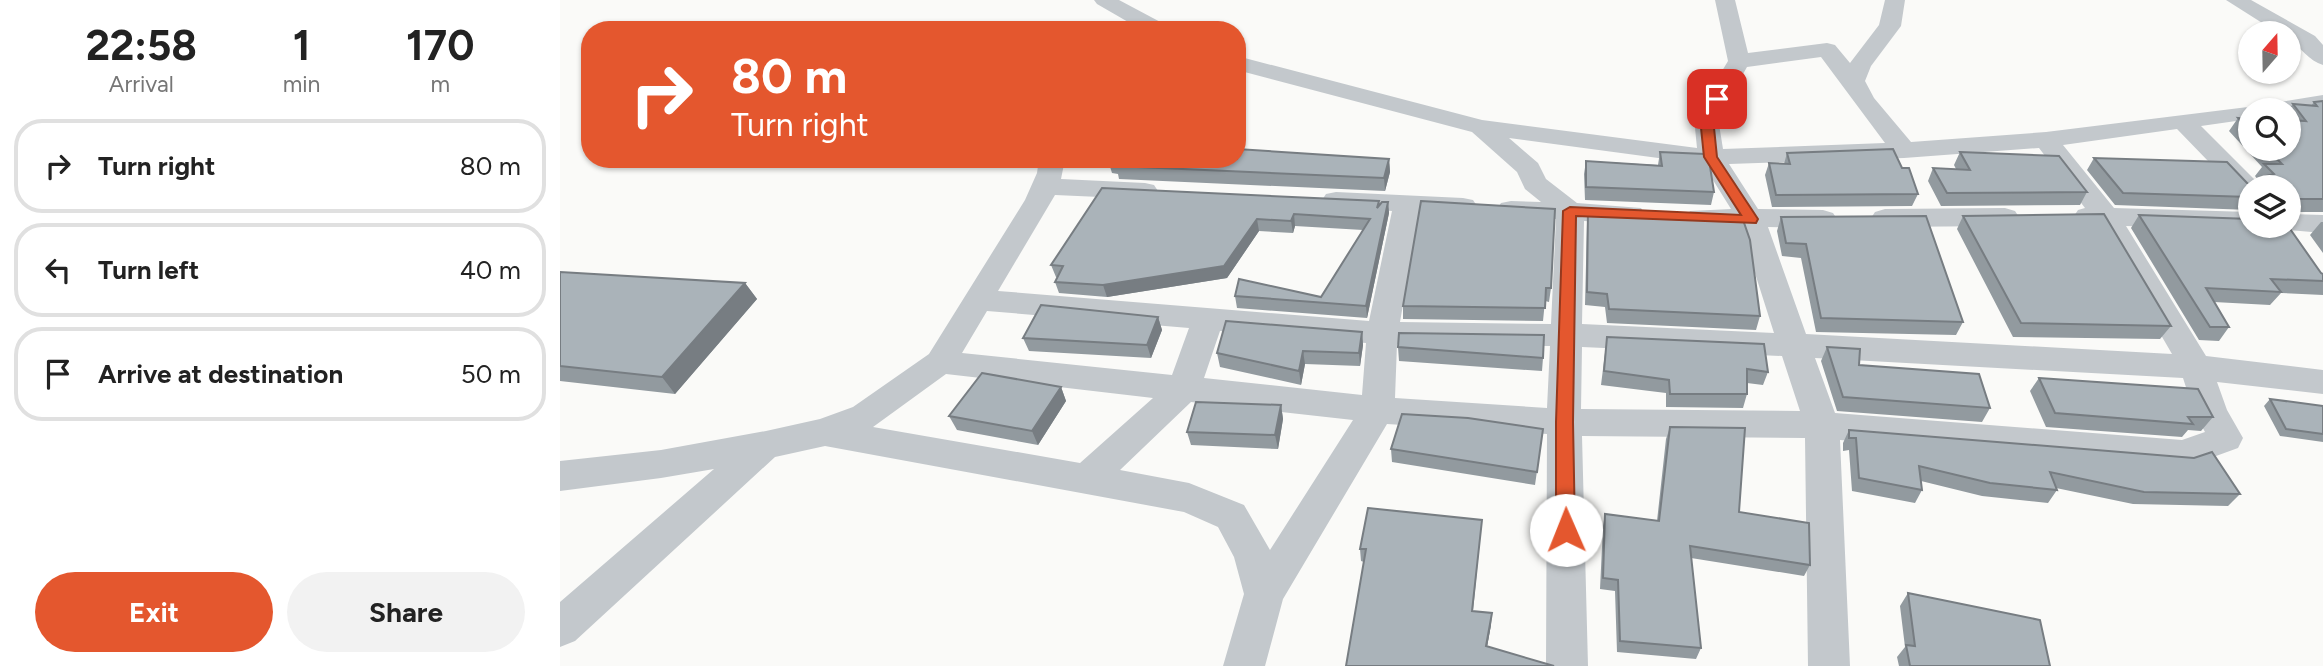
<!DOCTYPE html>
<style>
:root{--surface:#fff;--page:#f2f2f2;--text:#222;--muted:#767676;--line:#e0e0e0;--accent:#e4572e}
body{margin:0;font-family:Figtree,sans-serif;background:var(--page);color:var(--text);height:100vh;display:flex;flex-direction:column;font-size:26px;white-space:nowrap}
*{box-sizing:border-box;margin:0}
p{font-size:23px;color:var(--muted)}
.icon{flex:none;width:38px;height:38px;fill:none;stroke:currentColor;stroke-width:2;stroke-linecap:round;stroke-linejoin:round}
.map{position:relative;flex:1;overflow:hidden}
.drawer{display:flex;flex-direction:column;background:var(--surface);width:560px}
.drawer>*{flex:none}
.top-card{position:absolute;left:21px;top:21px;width:665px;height:147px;border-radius:28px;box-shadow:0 2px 5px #0004;background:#e4572e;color:#fff;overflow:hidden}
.needle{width:46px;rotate:20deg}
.fabs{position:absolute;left:1678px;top:21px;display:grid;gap:14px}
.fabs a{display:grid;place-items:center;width:63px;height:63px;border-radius:50%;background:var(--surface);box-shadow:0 2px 5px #0004;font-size:35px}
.pin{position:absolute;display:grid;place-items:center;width:60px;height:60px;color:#fff;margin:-30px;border-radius:14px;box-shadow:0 4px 10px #0006}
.me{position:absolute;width:77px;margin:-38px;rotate:359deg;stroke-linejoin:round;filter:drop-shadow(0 0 5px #0008)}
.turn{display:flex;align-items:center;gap:24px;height:147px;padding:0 35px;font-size:32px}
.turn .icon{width:91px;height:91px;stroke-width:2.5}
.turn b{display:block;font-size:49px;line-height:60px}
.eta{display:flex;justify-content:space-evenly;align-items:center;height:119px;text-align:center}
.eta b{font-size:42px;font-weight:700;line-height:49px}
.cta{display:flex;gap:14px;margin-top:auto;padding:14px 35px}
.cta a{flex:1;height:80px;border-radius:42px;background:var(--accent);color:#fff;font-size:28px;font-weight:700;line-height:80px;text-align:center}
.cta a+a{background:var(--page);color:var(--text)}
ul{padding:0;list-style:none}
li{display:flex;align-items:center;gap:21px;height:94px;margin:0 14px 10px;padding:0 21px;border:4px solid var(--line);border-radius:28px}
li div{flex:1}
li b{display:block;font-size:26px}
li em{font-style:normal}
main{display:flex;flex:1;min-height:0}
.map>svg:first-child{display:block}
</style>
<main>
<section class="drawer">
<div class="eta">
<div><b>22:58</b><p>Arrival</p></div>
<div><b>1</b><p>min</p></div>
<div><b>170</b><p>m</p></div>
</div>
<ul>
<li><svg class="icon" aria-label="right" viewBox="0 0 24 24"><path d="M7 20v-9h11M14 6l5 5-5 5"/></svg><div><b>Turn right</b></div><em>80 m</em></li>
<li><svg class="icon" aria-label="left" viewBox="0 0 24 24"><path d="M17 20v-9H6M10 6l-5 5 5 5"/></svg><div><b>Turn left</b></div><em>40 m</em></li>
<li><svg class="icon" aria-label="arrive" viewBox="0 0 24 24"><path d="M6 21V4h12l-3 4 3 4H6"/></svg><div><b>Arrive at destination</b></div><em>50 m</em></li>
</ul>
<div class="cta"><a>Exit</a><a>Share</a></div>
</section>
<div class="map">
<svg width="1763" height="666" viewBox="0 0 1763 666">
<rect width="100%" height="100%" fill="#fafaf8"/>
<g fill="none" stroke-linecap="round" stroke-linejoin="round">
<path fill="#c3c8cc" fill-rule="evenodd" d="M534 0H559L606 25 609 30H582L537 4Z
M1155 0H1175L1188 53 1267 43 1275 45 1290 63 1319 25 1325 0H1345L1341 26 1311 66 1305 81 1314 98 1351 142 1486 132 1696 106 1763 95V109L1729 114V110H1690V119L1641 126 1702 187H1690V197L1681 195 1617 129 1503 145 1554 208 1690 212V226L1700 227 1690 230 1566 226 1646 356 1763 370V394L1657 382 1667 410 1683 438 1678 448 1623 468 1280 440 1290 666H1248L1245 438 1022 436 1028 666H986L987 434 827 424 723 599 705 666H663L684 594 674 557 658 527 624 512 265 446 215 457 15 641 0 647V602L154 469 101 478 0 491V461L101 450 206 431 260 419 293 407 369 354 465 200 477 173 479 159H505L501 179 585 183 594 185 598 191 594 197 585 199 495 195 438 291 809 321 832 211 766 206 762 200 766 194 776 192 903 198 913 200 917 206 913 212 903 214 859 212 840 322 991 324 996 219 941 215 937 209 941 203 951 201 981 202 965 189 957 172 912 132 677 70V56L922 120 1137 148 1134 118 1168 61ZM1261 57 1325 143 1163 149 1158 118 1187 67ZM949 138 1143 164 1171 209 1130 211 1126 217 1130 223 1180 226 1214 333 1022 324 1024 221 1071 223 1081 220 1085 214 1081 208 1017 203 986 179 978 163ZM1479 148 1525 208 1518 210 1514 216 1518 222 1537 225 1612 354 1246 334 1208 227 1263 228 1273 225 1277 219 1273 213 1263 210 1198 209 1169 164 1344 158ZM427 311 629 328 612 375 402 353ZM660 331 806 343 802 395 644 378ZM837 344 990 346 987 408 835 398ZM1022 347 1222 356 1240 411 1021 409ZM1255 358 1623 378 1634 412 1645 432 1622 440 1275 413ZM386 374 593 398 520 463 313 427ZM631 402 793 420 710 550 684 505 629 483 560 470Z
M1666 0H1691L1755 36 1763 45V65C1749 61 1741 47 1729 40V33H1718Z
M1445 208 1455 211 1459 217 1455 223 1445 226 1325 227 1315 224 1311 218 1315 212 1325 209Z
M1729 214 1763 215V233L1719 229 1717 226H1729Z"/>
</g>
<path fill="#929a9f" d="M1763 101V212H1736L1729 220V187H1690V210L1555 205 1527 170 1534 158 1696 185 1699 181 1695 176 1702 167 1669 131 1678 118 1690 119V149H1729L1728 110 1733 104 1751 106 1754 102Z
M1100 152 1154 192 1151 205 1025 200 1024 174 1026 161 1098 165Z
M1400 152 1527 192 1520 205 1381 206 1368 181 1373 168 1396 169 1394 165Z
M1227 153 1342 168 1358 194 1352 206 1212 207 1205 175 1209 163 1224 164Z
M829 159 830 172 825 191 559 179 558 174 552 173 548 160Z
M542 188 819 201V205L828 202 829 213 807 318 677 308 675 296 761 297 803 230 735 226 733 233 699 231 667 278 547 297 499 293 495 282 497 277H496L491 265Z
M861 201 991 288 989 302 985 301 983 321 843 319V306Z
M1028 209 1200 316 1196 330 1047 323 1045 307 1025 305 1027 223Z
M1579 215 1763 274V295L1721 293 1710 305 1654 302 1669 327 1659 341 1639 340 1571 228Z
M1403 216 1611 326 1600 339 1453 337 1397 229Z
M1221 217 1403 322 1396 335 1256 332 1241 258 1222 256 1217 231Z
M1761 222H1763V253L1750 235Z
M0 272 185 283 197 299 115 394 0 381Z
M598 317 602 330 591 358 469 351 463 338Z
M802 332 803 345 800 366 745 364 741 385 660 367 657 353Z
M1047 337 1208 372 1203 385 1187 383V394L1183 408 1106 407V393L1041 385Z
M838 347 983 358 982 371 839 361Z
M1267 347 1299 365 1430 408 1422 422 1277 411 1261 361Z
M1479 378 1653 417 1641 431 1628 430 1622 437 1486 427 1470 391Z
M501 387 506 401 478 445 397 430 389 416Z
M1710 399 1763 406V442L1720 436 1704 406Z
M721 405 723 419 718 449 631 445 627 432Z
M1110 427 1179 512 1250 565 1244 576 1131 558 1141 648 1136 659 1057 652 1055 591 1040 589 1043 526 1045 514 1097 521 1106 439Z
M983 429 975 485 832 462 831 449Z
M1289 430 1680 494 1668 506 1573 504 1496 488 1497 490 1488 503 1422 496 1361 481 1362 490 1355 503 1292 491 1289 450 1283 451V443Z
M922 520 913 611 931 625 927 647 786 666 804 562 801 561 800 549Z
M1348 593 1490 666H1339L1337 657 1345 647 1340 606Z"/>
<path fill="#777d82" d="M680 116 683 129 677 143V124Z
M829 159 830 172 825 191 824 178Z
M828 202 829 213 807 318 806 306Z
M734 214 735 226 733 233 731 221Z
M697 219 699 231 667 278 547 297 543 285Z
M185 283 197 299 115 394 102 377Z
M598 317 602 330 591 358 587 345Z
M802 332 803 345 800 366 799 353Z
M743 351 745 364 741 385 739 371Z
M501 387 506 401 478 445 472 431Z
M721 405 723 419 718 449 715 435Z
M932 613 931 625 925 658 926 646Z"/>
<path fill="#aab3b9" stroke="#777d82" stroke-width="2" d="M1763 101V199H1739L1737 210H1729V187H1690V197L1563 193 1534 158 1667 162 1688 184 1701 186 1702 177 1714 174 1704 164H1722L1707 149H1729V120L1746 121 1733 104 1757 106 1754 102Z
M1678 118 1690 119V132Z
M677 149 829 159 824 178 556 166 559 161 548 160 549 159H677Z
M1333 149 1342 168H1349L1358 194 1216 195 1209 163 1230 164 1227 153Z
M1100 152 1145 154 1149 160 1154 192 1026 187V161L1102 166Z
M1400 152 1499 156 1527 192 1387 193 1373 168 1410 170Z
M542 188 819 201 817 208 822 202H828L806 306 675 296 679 279 761 297 810 219 734 214 731 221 697 219 664 266 543 285 495 282 503 266 491 265Z
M861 201 995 209 991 288H986L985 308 843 306Z
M1028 209 1182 217 1190 240 1200 316 1049 309 1047 294 1027 292Z
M1544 214 1611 326 1461 323 1403 216Z
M1579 215 1690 219V226H1728L1761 273 1763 274V281L1711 279 1721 292 1646 288 1669 327H1650Z
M1366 216 1403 322 1261 318 1246 244 1226 243 1221 217Z
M0 272 185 283 102 377 0 366Z
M481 305 598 317 587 345 463 338Z
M666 321 802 332 799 353 743 351 739 371 657 353Z
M839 333 984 335 983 358 838 347Z
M1047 337 1204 344 1208 372 1187 369V394H1110L1109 380 1044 371Z
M1267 347 1300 349 1299 365 1419 374 1430 408 1283 397Z
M422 373 501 387 472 431 389 416Z
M1479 378 1638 389 1653 417H1628L1633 424 1495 413Z
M1710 399 1763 406V434L1726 429Z
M636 402 721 405 715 435 627 432Z
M842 414 908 418 983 429 977 472 831 449Z
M1110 427 1185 428 1179 512 1249 523 1250 565 1130 546 1141 648 1060 641 1058 580 1043 578 1045 514 1099 521Z
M1289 430 1634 458 1652 452 1680 494 1584 492 1490 472 1497 490 1430 483 1359 466 1362 490 1299 478 1296 438H1289Z
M808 508 922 520 912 611 932 613 926 646 994 666H786L806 549H800Z
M1348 593 1480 620 1490 666H1350L1346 645 1355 646Z"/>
<path fill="#e4572e" stroke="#94391e" stroke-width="2" d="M1157 95 1163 99 1153 118 1157 157 1198 219 1196 223 1016 216 1013 422 1015 530 1012 536 1006 539 999 536 996 530V422L1003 211 1010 207 1181 215 1144 157 1140 118 1153 96Z"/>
</svg>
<div class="fabs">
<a><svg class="needle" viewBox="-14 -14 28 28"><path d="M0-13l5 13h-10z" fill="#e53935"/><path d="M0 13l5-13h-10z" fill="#767676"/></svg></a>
<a><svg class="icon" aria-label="search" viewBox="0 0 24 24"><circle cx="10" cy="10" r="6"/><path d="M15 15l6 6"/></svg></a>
<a><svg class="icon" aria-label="layers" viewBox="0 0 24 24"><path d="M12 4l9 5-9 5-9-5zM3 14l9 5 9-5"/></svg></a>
</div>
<div class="pin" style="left:1157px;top:99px;background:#d93025"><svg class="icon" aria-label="arrive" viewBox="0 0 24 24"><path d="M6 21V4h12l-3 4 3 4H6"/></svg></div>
<svg class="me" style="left:1006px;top:530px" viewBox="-20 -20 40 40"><circle r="19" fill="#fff"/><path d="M0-13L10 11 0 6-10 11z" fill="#e4572e"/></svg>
<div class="top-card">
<div class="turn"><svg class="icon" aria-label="right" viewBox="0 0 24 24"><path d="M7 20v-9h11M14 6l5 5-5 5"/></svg><div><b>80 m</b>Turn right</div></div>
</div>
</div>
</main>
